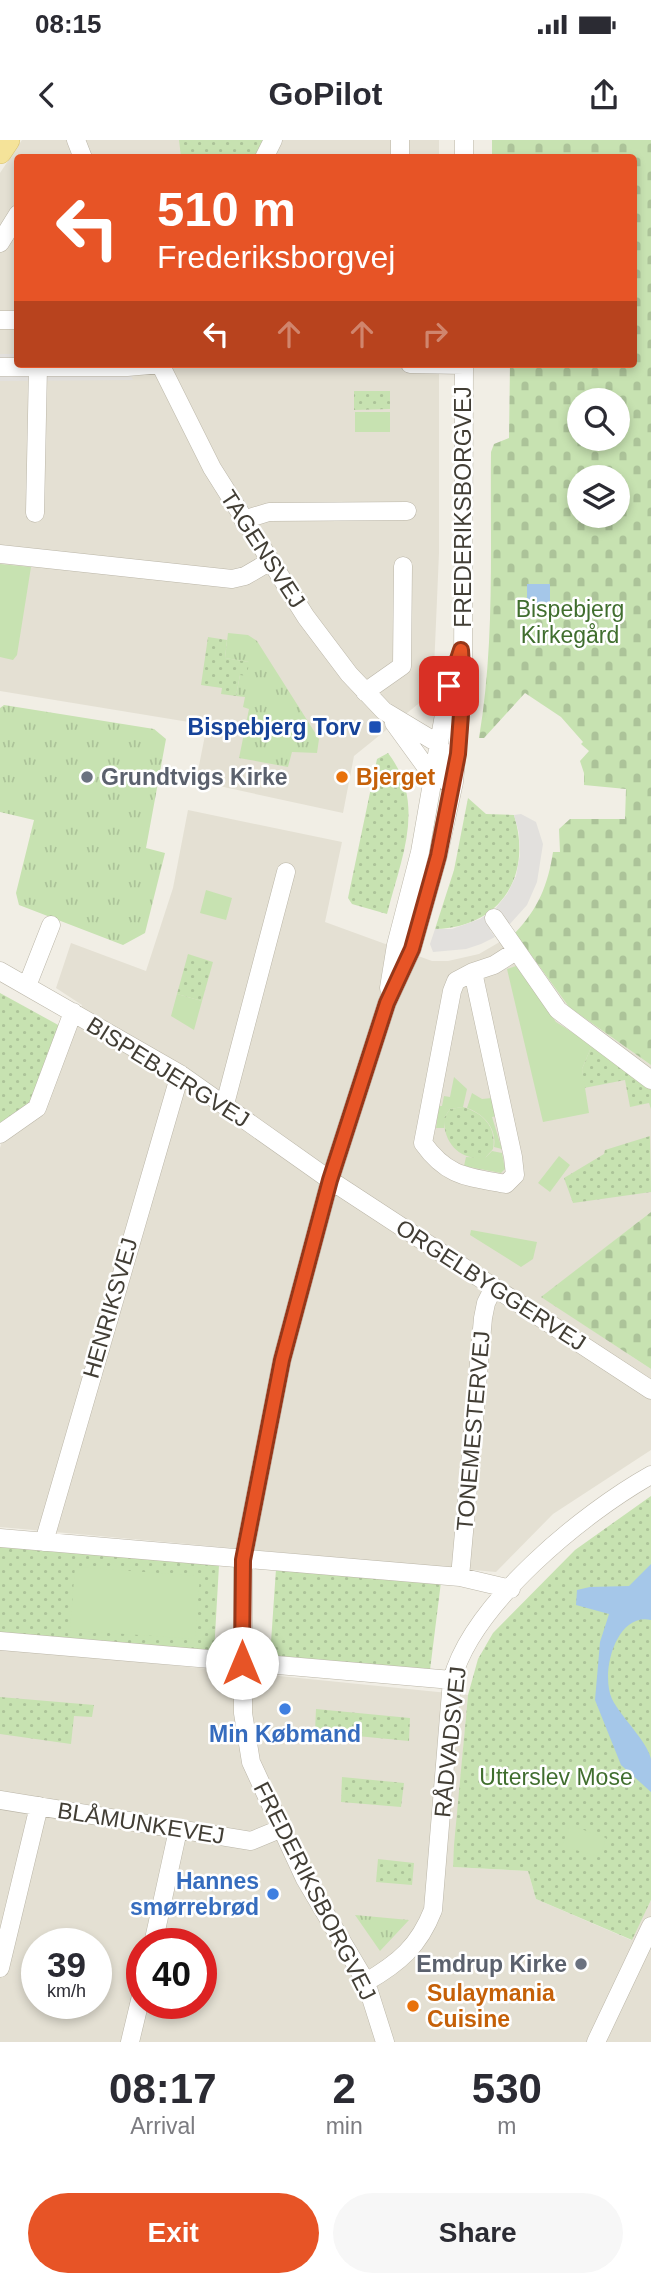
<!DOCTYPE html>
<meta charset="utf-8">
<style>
:root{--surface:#fff;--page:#f7f7f7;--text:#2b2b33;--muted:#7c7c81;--accent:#e75426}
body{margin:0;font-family:Arial,sans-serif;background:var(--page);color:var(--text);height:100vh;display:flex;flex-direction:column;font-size:26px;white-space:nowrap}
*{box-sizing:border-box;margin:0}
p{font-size:23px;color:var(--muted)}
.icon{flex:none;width:38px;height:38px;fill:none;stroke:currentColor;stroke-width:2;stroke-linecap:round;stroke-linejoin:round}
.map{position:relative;height:1902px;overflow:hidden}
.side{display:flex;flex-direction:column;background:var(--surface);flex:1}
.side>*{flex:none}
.guide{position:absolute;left:14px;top:14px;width:623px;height:214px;border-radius:7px;box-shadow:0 4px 10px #0003;background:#e75426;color:#fff;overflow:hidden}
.controls{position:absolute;left:567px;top:248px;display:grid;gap:14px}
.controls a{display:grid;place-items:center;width:63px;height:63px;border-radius:50%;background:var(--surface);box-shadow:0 4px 10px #0003;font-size:35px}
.speed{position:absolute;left:21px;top:1788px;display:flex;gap:14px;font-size:35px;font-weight:700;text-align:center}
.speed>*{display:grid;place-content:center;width:91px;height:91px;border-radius:50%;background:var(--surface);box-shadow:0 4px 10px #0003;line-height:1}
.speed small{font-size:18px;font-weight:400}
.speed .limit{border:10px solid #d22;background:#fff;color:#111}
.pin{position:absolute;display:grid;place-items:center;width:60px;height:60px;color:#fff;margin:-30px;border-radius:14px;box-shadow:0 4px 10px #0006}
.me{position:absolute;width:77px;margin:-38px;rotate:0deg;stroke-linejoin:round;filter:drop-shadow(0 0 5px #0008)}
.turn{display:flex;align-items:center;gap:24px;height:147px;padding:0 28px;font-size:32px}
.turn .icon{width:91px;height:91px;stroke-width:2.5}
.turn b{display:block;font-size:49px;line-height:60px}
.lanes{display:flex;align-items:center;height:66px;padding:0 28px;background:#0003;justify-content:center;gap:35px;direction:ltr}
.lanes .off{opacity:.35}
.eta{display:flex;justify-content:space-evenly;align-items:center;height:119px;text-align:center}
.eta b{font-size:42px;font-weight:800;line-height:49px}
.primary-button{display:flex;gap:14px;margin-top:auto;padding:14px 28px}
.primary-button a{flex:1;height:80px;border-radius:42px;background:var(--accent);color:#fff;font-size:28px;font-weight:800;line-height:80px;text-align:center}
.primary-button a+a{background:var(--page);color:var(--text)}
.status{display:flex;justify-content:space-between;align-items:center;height:49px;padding:0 35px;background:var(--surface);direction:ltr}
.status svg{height:19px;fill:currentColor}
header{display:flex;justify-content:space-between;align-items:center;height:91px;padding:0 28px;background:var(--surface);font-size:32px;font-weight:800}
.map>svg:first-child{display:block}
</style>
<div class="status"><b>08:15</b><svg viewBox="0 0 49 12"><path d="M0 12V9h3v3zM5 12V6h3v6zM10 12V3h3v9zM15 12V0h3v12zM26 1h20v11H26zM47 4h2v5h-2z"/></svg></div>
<header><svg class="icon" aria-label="back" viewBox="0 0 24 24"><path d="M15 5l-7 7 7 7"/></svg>GoPilot<svg class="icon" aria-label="share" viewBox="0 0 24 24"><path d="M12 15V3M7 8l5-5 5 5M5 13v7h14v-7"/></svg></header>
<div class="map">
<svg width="651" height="1902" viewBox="0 0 651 1902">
<defs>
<pattern id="grass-tufts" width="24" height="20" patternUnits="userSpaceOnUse" patternTransform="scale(1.75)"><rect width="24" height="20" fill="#c7e2b1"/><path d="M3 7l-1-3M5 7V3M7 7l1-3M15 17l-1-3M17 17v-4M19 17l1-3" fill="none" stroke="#acc399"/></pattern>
<pattern id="cemetery-stones" width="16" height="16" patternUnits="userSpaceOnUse" patternTransform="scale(1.75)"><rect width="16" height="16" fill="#c7e2b1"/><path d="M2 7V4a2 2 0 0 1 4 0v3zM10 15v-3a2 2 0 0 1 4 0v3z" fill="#acc399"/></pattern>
<pattern id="park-dots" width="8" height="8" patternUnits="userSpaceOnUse" patternTransform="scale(1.75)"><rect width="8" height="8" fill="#c7e2b1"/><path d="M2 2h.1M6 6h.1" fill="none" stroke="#acc399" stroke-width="1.8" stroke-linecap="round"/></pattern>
</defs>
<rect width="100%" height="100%" fill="#f1eee5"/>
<path fill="#e4e0d3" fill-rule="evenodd" d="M22 0H439V18H18V224H439V413L433 552 354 616 343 673 196 641 207 585 0 551V33Z
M188 670 342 702 325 782 432 821H448L479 814 515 793 569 867 651 925V1072L542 1157 651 1229V1310L553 1374 496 1432 0 1387V1008L2 1001 42 971 82 865 56 848 71 803 146 831 173 748Z
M0 1508 468 1555 453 1727 528 1731 536 1759 631 1800 651 1760V1902H0ZM37 1804H96V1864H37ZM142 1804H201V1864H142Z"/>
<path fill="url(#grass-tufts)" d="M228 493 248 495 257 501 319 599 317 613 292 612 288 627 239 618 249 569 243 567 245 557 236 556 240 535 249 522 225 518Z
M4 565 154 589 166 599 146 708 165 713 145 793 123 805 19 765 16 753 34 680 0 672V568Z
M355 1775 409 1780 380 1811Z"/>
<path fill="url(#cemetery-stones)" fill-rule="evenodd" d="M492 0H651V925L569 867 515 793C538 769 548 745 553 712H560L559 689 570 679H625L626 649 584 645V633L580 621 589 611 581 604 583 602 561 577 525 553 484 598H479C495 504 490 407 491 312L494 304 509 298 510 224H634V18L492 17ZM579 261H618V299H579ZM579 338H618V376H579Z
M651 1072V1229L541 1157Z"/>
<path fill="url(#park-dots)" d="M179 0H266L257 18 181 17Z
M354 251H390V269L354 270Z
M208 497 227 500 225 518 249 522 247 536 240 535 236 556 221 554 222 548 201 545Z
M388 613C427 664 401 718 387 774L352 764 348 758 377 619Z
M468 658 486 674 514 675C533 736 500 788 435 789L454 730Z
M188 814 213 822 202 861 177 854Z
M0 853 60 886 35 960 0 983Z
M592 905 651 950V969L649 963 630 967 625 940 584 948 582 929Z
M463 967C483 973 497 987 493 1009L485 1018C460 1021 443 1003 444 978L450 969Z
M650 996 651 1052 573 1063 564 1038 604 1014 605 1010Z
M651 1356V1760L632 1800 536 1759 528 1731 453 1727 454 1705 468 1555 478 1519 493 1493 575 1410Z
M0 1405 219 1425 214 1513 0 1495Z
M276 1429 441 1442 430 1530 270 1517Z
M0 1557 94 1565 92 1577 74 1576 71 1604 0 1594Z
M316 1569 410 1578 409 1601 315 1592Z
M342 1637 404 1643 401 1667 341 1662Z
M378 1719 414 1723 412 1745 376 1742Z"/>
<path fill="#c7e2b1" d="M355 272H390V292H355Z
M0 424 31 427 17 515 13 520 0 517Z
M206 750 232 758 226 780 200 773Z
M516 826 556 882 592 905 582 929 589 973 543 982 507 829Z
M177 854 202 861 194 890 171 876Z
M454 937 467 949 463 967 450 969 444 978V988H436L439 966H442L444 956 450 957Z
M472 953 482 959 492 958 496 976 492 977 502 1009 494 1007C497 988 484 974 467 968Z
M492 1011 502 1013 505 1029 501 1033 464 1026 466 1017 485 1018Z
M559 1016 570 1025 550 1052 538 1043Z
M471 1090 537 1102 533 1119 521 1127 470 1095Z
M75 1427 200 1436 195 1499 70 1490Z
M570 1685 606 1698 600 1717 562 1706Z"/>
<path fill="#e2e0dd" d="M0 214H17L18 224H126L133 240 0 241Z
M521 674 536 682 543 704 537 742 527 765 509 785 502 779 490 790 495 797 481 804 466 809 433 812 430 804 435 789H452L480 779 495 769 507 754 516 736 520 715 519 693 514 675Z"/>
<path fill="#a5c7e9" d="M527 444H550V466H527Z
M651 1424V1480C616 1472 600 1533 612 1559 621 1577 647 1601 651 1619 651 1629 651 1642 651 1652L621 1625 595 1560 600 1502 609 1474 576 1465 577 1450 590 1447 629 1446Z"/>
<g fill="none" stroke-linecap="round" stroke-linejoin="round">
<defs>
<path id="minor" d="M76 0 83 18
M400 0V18
M264 18 273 0
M464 18V0
M0 103 18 74
M0 180H18
M160 224 212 328 306 477 349 534 384 571 439 604 448 643
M410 224 464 225
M0 227H127L161 224
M35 373 38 227
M243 380 269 372 407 371
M0 414 232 439 245 436 269 422
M365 552 402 526 403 426
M394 583 434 638
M494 778 558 870 651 940
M0 831 180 934 330 1040 651 1250
M473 832 513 1017 515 1035 506 1044C468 1037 447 1037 423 1003L452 851 456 841Z
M473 832 494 825 516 811
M27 846 51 785
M389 848 396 805 420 712 449 546 458 520
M225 964 286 732
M0 994 37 968 73 872
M0 1398 460 1437 511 1449
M44 1402 180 934
M460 1437 483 1178 486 1163 494 1147
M0 1501 452 1540
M0 1660 251 1701 280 1689
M153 1804 178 1690
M0 1828 39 1666
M366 1842C399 1823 419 1806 433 1770L452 1540C472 1464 583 1373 651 1335
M130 1902 142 1852
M385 1902 366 1842 305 1739 251 1622 243 1573V1420L282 1220 330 1040 387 863 412 809 438 716 454 642 463 547 464 224
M596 1902 651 1786"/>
<path id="major" d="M0 12 8 0"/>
</defs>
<use href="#minor" stroke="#bbb6a8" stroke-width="19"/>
<use href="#major" stroke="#d8c16b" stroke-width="24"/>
<use href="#minor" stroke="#fff" stroke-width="18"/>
<use href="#major" stroke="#f5e399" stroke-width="23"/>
</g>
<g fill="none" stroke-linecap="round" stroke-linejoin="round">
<defs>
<path id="route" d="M242 1523 243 1420 282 1220 330 1040 387 863 412 809 438 716 458 614 463 547 461 510 449 546"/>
</defs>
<use href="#route" stroke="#963719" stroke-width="18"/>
<use href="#route" stroke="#e75426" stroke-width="12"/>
</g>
<rect fill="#1a4fb4" stroke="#fff" stroke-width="2.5" x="368" y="580" width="14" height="14" rx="3.5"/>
<g fill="#6b7280" stroke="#fff" stroke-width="2.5">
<circle cx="87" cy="637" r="7"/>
<circle cx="581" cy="1824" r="7"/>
</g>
<g fill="#e8710a" stroke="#fff" stroke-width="2.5">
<circle cx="342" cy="637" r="7"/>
<circle cx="413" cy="1866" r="7"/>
</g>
<g fill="#3f7fe0" stroke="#fff" stroke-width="2.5">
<circle cx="285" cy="1569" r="7"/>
<circle cx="273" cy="1754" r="7"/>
</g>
<g text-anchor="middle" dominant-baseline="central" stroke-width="5" stroke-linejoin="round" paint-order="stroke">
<g font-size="23" fill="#423e35" stroke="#fff">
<text transform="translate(463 367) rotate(-90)">FREDERIKSBORGVEJ</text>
<text transform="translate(263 409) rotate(57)">TAGENSVEJ</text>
<text transform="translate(168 932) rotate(32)">BISPEBJERGVEJ</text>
<text transform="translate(491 1145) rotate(33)">ORGELBYGGERVEJ</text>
<text transform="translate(110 1168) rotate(-74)">HENRIKSVEJ</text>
<text transform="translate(473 1291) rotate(-85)">TONEMESTERVEJ</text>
<text transform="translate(450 1602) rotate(-84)">RÅDVADSVEJ</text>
<text transform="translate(141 1683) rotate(9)">BLÅMUNKEVEJ</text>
<text transform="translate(315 1751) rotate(63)">FREDERIKSBORGVEJ</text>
</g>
<g font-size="23" fill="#406e2e" stroke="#fff">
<text x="570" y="469">Bispebjerg<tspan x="570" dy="26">Kirkegård</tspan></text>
<text x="556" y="1637">Utterslev Mose</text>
</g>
<g font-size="23" font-weight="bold" fill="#164399" stroke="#fff" text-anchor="end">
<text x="361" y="587">Bispebjerg Torv</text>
</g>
<g font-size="23" font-weight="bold" fill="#5b616d" stroke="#fff" text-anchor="start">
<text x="101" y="637">Grundtvigs Kirke</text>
<text x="567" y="1824" text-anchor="end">Emdrup Kirke</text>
</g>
<g font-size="23" font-weight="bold" fill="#c56008" stroke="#fff" text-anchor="start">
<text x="356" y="637">Bjerget</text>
<text x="427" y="1853">Sulaymania<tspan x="427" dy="26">Cuisine</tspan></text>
</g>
<g font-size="23" font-weight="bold" fill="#366cbe" stroke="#fff">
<text x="285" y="1594">Min Købmand</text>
<text x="259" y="1741" text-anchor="end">Hannes<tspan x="259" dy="26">smørrebrød</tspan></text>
</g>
</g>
</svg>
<div class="controls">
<a><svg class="icon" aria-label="search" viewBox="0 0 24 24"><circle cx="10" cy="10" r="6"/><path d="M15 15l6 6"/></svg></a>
<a><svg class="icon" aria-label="layers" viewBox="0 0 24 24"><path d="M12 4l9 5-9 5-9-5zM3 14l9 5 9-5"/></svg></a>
</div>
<div class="speed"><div>39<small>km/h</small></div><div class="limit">40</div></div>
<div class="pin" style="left:449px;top:546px;background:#d93025"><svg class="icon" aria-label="arrive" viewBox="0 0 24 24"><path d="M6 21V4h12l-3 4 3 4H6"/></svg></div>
<svg class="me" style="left:242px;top:1523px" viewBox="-20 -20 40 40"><circle r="19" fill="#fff"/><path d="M0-13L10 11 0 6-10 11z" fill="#e75426"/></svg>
<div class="guide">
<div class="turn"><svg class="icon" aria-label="left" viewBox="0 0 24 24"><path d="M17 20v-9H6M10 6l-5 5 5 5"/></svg><div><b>510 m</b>Frederiksborgvej</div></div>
<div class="lanes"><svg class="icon" aria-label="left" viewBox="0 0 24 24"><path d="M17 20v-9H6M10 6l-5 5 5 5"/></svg><svg class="icon off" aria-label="ahead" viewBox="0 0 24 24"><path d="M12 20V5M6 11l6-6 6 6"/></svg><svg class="icon off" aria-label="ahead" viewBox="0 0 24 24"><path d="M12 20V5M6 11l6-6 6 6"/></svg><svg class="icon off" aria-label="right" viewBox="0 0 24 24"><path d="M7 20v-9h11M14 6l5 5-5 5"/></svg></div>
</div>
</div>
<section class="side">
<div class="eta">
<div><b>08:17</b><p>Arrival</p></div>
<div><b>2</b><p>min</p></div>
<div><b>530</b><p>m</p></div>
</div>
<div class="primary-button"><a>Exit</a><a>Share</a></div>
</section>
